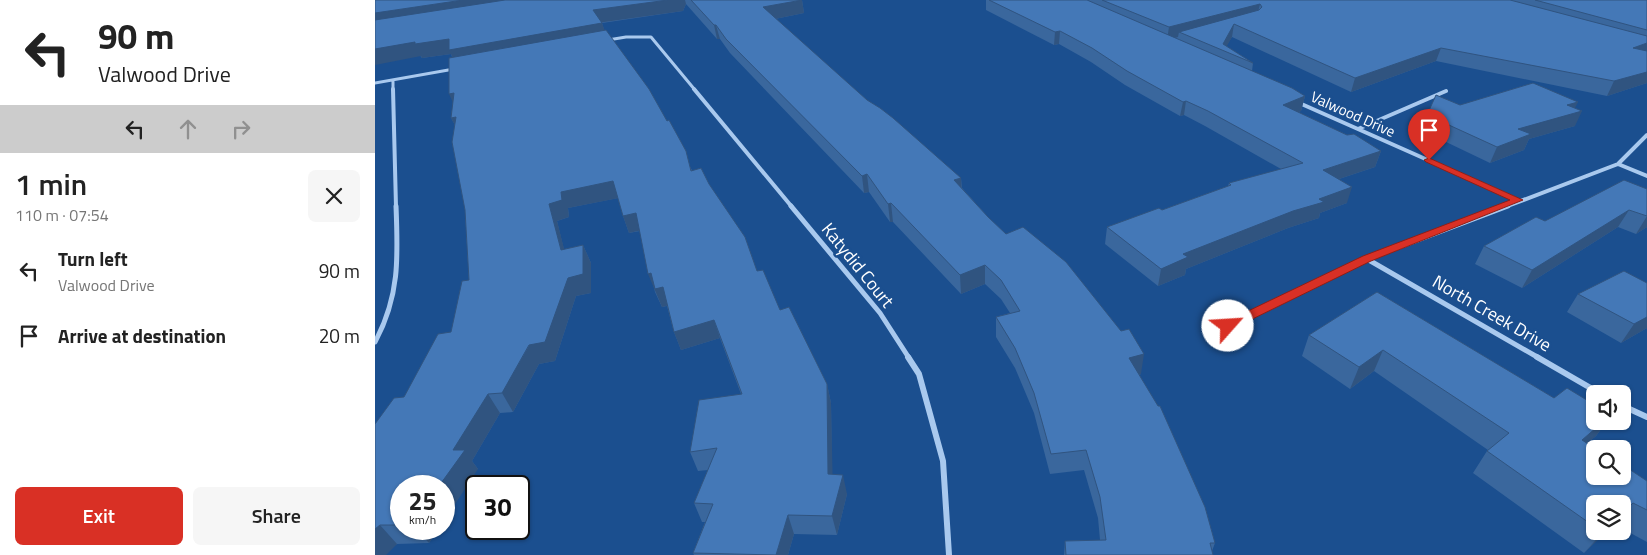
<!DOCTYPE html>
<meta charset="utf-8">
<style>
:root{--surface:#fff;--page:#f6f6f6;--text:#222;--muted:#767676;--accent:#d93025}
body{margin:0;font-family:"Titillium Web",sans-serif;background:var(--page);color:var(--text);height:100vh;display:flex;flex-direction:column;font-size:19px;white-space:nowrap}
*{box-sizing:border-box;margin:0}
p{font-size:16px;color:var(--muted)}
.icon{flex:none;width:28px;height:28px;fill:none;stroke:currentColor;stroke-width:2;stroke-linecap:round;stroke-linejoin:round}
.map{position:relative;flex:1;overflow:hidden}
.side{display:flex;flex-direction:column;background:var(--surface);width:375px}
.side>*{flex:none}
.banner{background:#fff;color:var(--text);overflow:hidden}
.buttons{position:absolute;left:1211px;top:385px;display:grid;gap:10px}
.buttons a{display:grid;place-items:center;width:45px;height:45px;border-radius:8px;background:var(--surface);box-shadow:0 1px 4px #0004;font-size:25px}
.speed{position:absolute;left:15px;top:475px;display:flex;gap:10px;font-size:25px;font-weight:700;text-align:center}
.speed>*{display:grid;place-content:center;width:65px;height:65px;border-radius:50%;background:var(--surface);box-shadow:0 1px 4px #0004;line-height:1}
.speed small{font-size:12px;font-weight:400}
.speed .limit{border:2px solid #111;border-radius:8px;background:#fff;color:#111}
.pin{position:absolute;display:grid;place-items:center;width:42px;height:42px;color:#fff;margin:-51px -21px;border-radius:50% 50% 50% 0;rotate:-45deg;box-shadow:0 0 5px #0007}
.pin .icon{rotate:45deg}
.me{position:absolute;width:55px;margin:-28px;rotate:64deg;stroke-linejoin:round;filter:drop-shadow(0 0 4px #0008)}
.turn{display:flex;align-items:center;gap:18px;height:105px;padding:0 15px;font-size:22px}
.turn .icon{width:65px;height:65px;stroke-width:2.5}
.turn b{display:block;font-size:35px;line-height:42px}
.lanes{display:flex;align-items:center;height:48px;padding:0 15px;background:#0003;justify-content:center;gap:25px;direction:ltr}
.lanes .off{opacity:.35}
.round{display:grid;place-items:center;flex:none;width:52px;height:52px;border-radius:8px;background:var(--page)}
.head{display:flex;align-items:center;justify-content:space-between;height:85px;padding:0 15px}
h1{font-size:30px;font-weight:600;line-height:38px}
.cta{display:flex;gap:10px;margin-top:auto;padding:10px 15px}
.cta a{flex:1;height:58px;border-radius:8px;background:var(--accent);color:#fff;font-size:20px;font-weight:600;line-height:58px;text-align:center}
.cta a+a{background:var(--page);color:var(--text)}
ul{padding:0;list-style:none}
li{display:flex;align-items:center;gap:15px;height:65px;padding:0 15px}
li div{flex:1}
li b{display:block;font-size:19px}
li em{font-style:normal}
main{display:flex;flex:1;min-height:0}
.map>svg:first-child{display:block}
</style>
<main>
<section class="side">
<div class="banner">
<div class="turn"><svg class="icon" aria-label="left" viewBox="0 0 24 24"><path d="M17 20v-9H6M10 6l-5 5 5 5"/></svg><div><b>90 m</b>Valwood Drive</div></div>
<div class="lanes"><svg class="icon" aria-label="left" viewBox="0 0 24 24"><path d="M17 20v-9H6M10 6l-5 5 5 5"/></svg><svg class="icon off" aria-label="ahead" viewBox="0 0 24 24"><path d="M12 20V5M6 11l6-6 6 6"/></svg><svg class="icon off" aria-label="right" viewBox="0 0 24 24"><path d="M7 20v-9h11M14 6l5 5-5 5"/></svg></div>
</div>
<div class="head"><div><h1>1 min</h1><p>110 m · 07:54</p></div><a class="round"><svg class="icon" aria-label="close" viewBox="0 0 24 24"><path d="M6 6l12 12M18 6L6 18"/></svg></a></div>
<ul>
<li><svg class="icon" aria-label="left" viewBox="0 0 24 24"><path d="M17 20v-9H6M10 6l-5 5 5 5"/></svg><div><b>Turn left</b><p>Valwood Drive</p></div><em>90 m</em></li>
<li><svg class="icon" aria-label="arrive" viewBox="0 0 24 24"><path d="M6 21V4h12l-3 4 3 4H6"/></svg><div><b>Arrive at destination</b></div><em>20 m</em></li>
</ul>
<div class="cta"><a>Exit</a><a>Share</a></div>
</section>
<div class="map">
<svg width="1272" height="555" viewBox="0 0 1272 555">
<rect width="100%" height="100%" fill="#1b4f8f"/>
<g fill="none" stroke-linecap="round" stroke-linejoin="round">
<path stroke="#a9c9ee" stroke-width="3" d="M233 40 251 37H276L320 90
M18 80V90
M0 83 79 69"/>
<path stroke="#a9c9ee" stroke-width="4" d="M18 89 21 207
M319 89 417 207
M922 102 1143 200
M983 129 1071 91
M1243 164 1272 176
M1130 207 1243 164 1272 135"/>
<path stroke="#a9c9ee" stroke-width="5" d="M416 206 505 313 534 358
M992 259 1164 358
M853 326 992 259 1133 206
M0 342C25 296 23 256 21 206"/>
<path stroke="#a9c9ee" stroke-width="6" d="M533 357 544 374 568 461 574 555
M1162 357 1226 394
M1248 406 1272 417"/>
</g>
<path fill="#3a679d" d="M0 0H427L429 13 400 19 492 100 586 178 587 188 613 217 766 374 764 375 840 543 837 551 838 555H689L690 541 725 540 723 518 709 470 675 474 659 413 640 368 621 337V317L635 313 626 299 610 284 586 294 518 222H515L494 192 489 193 355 53 345 39H342L311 4 308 11 227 23 229 30 317 170 334 184 382 271 405 310 452 384 456 403 457 475 472 494 462 535 419 534 413 555H319L318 553 330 522H327L319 503 333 470 323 471 315 452 366 394 345 338 306 350 299 332 292 306 287 307 280 292 265 231 254 233 248 216 243 198 193 208 194 217 182 221 189 250 208 245 216 263V293L201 296 180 361 164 364 138 412 125 413 97 461 103 469 26 486V529H63L54 543 22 544 0 555V424L29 397 76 332 94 280 90 210 80 125 76 118 78 103 77 57 76 54 47 58Z
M611 0H1272V83L1232 96 1061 61 976 92 857 37 851 46 878 63 877 71 930 96 926 111 923 112 1006 151 1000 167 964 179 972 203 945 213 944 218 913 228 811 269 810 275 783 286 730 244 732 227 787 210 853 186 854 183 906 169 830 126 809 115 805 116 750 85 716 62 684 44 679 45 611 10Z
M1085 105 1200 108V126L1154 139 1149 150 1115 163 1046 130 1052 115Z
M1272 189V227L1261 234 1243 227 1147 288 1100 264 1109 246 1170 221Z
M1002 292 1179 398 1220 421H1232L1221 436 1212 443 1272 481V542L1248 529V504H1220V531H1232L1209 553 1098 473 1112 451 1113 450 999 371 975 389 927 356 934 335Z
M1203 294 1272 328 1246 343 1192 312Z"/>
<path fill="#305480" d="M88 0H179L0 28V13Z
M293 0H310L311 4 308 11 222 23 218 10Z
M427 0 429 13 390 21 388 7Z
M885 4 882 16 804 32 803 37 792 40 794 27Z
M227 23 232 37 81 65 76 54 47 58 46 56 0 65V49L40 42Z
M859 24 857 37 849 51 848 44Z
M339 25H341L345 39H342Z
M685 31 684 44 679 45 680 32Z
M1272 43V54L1258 48Z
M1066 48 1061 61 976 92 980 78Z
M1272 72V83L1232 96 1239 81Z
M79 93 81 109 74 94Z
M930 96 926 111 904 119 908 105Z
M811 101 809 115 805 116 808 102Z
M1203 102 1197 114 1207 111 1200 126 1154 139 1149 150 1115 163 1122 147 1143 129 1192 105Z
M81 117 84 133 76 118Z
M1006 151 1000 167 943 186 948 170Z
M492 174 494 192 489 193 487 176Z
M586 178 587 195 579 180Z
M238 181 244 198 193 208 194 217 182 221 194 268 186 250 174 204 186 192Z
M977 187 972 203 945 213 944 218 913 228 811 269 810 275 783 286 786 269 808 254 944 199Z
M516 203 518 222H515L513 204Z
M1254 210 1243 227 1147 288 1157 270Z
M261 213 267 230 254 233 248 216Z
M1272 216V227L1261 234Z
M208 245 216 263V293L201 296 180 361 164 364 138 412 127 393 193 278Z
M610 265V284L586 294 585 275Z
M276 273 288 287 295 305 287 307 273 274Z
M1272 317V328L1246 343 1259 324Z
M339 320 345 338 306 350 299 332Z
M1008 350 999 371 975 389 984 367Z
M769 354 766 374 751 378 754 358Z
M452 384 456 403 458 494 453 474Z
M113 394 125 413 97 461 103 469 69 521V486H64L78 450Z
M1229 421H1232L1221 436 1191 461 1207 440Z
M468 475 472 494 462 535 457 516Z
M413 515 419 534 413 555H401Z
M5 525 22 544 11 555H0V529Z
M41 529H63L54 543Z
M1229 531H1232L1209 553Z"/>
<path fill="#4478b7" stroke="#305480" d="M0 0H88L0 13Z
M130 0H293L218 10 227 23 74 50V39L40 44V42L0 49V20Z
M316 0H427L388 7 492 100 505 108 518 118 586 178 579 180 613 217 631 234 648 227 691 262 746 331 754 329 769 354 754 358 783 406H785L830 507 840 543H835L838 555H691L690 541 731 540 725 497 711 450 676 454 659 393 640 348 621 317 645 311 626 280 610 265 585 275 516 203 513 204 492 174 487 176 351 39 341 25H339Z
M614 0H712L917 88 930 96 908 105 972 135 979 134 1006 151 948 170 977 187 944 199 949 202 918 211 808 254 813 257 786 269 732 227 784 208 787 210 856 185 854 183 928 163 833 111 811 101 808 102 752 71 717 48 685 31 680 32Z
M727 0H1135L1272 36V43L1258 48 1272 51V72L1239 81 1066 48 980 78 859 24 848 44 878 63 804 32 884 10 887 7 885 4 794 27Z
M1160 0H1272V30Z
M231 30 274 89 292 121 294 120 311 151 316 171 326 168 334 184 370 237 382 271 388 270 405 310 414 307 452 384 453 474 468 475 457 516 413 515 401 555 318 553 338 504 319 503 342 448 315 452 324 400 367 394 339 320 299 332 288 287 280 289 276 273 273 274 261 213 248 216 238 181 186 192 187 200 174 204 186 250 208 245V274L193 278 170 342 154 345 127 393 113 394 78 450H90L64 486H26V525H5L0 529V424L19 398 29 397 63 334 76 332 87 281 94 280 90 210 77 142 81 117 76 118 79 93 74 94V58Z
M1158 83 1203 102 1192 105 1207 111 1143 129 1156 134 1122 147 1052 115 1061 95 1085 105Z
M1249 180 1272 189V216L1254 210 1157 270 1109 246 1161 217 1170 221Z
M1249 271 1272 283V317L1259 324 1203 294Z
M1002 292 1179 398 1192 388 1220 405V421H1229L1207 440 1221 449H1220V476H1248V465L1272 481V510L1258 503 1248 513V504H1220V527L1112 451 1134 433 1008 350 984 367 934 335Z"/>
<path fill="#d93025" stroke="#8d1f18" d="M1054 158 1148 200 996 261 857 329H848L847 326 848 323 988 256 1135 200 1051 162 1049 160Z"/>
<g text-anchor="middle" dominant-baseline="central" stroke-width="5" stroke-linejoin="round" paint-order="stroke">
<g font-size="15" fill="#fff" stroke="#1b4f8f">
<text transform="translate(978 114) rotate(24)">Valwood Drive</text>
</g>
<g font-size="18" fill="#fff" stroke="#1b4f8f">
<text transform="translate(483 265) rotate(51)">Katydid Court</text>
<text transform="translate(1117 313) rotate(30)">North Creek Drive</text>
</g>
</g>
</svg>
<div class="buttons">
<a><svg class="icon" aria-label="sound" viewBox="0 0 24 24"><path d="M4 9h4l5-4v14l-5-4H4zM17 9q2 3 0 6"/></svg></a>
<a><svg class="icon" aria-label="search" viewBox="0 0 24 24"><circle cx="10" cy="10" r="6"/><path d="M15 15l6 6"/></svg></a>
<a><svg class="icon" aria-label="layers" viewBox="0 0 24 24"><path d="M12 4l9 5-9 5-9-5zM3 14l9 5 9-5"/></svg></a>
</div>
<div class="speed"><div>25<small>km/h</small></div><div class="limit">30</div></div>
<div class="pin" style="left:1054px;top:160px;background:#d93025"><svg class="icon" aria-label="arrive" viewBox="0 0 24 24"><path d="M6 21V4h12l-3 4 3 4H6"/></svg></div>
<svg class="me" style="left:853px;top:326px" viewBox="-20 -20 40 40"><circle r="19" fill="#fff"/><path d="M0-13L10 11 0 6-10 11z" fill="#d93025"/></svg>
</div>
</main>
